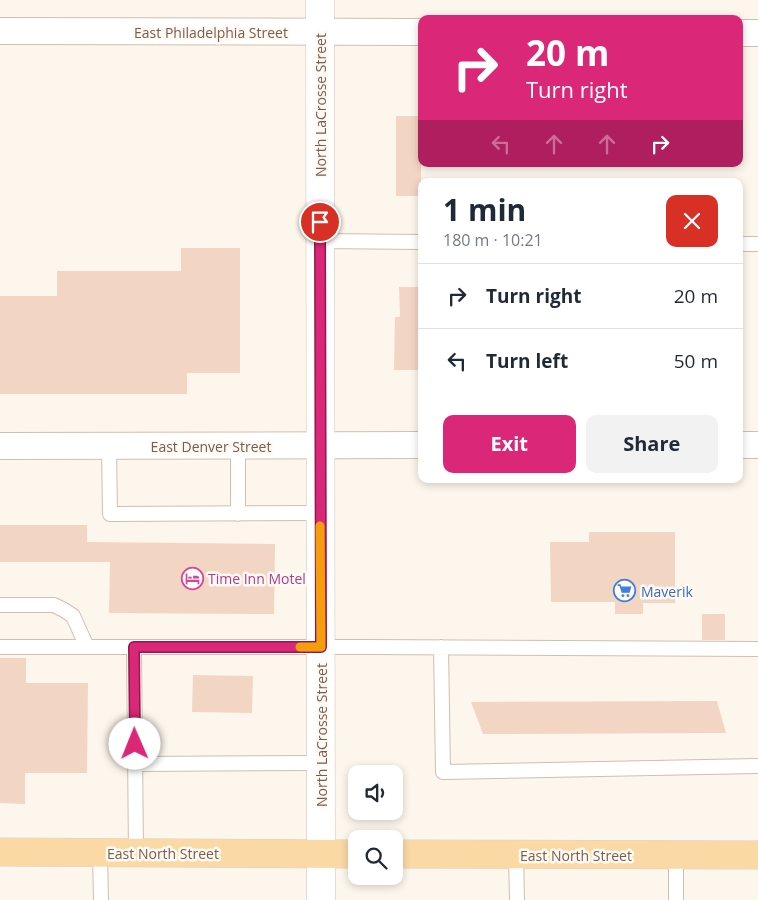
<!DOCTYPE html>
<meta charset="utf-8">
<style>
:root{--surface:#fff;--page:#f2f2f3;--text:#1f2937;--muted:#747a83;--line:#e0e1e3;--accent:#db2777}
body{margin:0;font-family:"Open Sans",sans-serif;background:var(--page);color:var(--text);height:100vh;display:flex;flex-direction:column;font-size:19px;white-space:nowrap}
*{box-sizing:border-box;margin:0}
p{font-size:16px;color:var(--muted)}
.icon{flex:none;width:28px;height:28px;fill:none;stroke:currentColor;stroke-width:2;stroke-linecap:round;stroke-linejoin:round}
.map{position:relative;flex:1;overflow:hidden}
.details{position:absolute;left:418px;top:178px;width:325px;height:305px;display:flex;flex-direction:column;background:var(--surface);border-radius:10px;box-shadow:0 2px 8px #0003}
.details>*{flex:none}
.guide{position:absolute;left:418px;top:15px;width:325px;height:152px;border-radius:10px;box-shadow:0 2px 8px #0003;background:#db2777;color:#fff;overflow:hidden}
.tools{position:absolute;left:348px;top:765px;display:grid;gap:10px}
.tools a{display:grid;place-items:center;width:55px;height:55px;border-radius:10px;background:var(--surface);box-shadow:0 2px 8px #0003;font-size:25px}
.pin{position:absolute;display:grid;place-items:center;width:42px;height:42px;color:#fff;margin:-21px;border:2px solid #fff;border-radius:50%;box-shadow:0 1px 5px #0007}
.me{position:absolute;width:55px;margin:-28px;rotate:359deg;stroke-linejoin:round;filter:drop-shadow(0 0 4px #0008)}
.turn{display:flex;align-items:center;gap:18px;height:105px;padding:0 25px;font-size:22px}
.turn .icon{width:65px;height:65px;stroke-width:2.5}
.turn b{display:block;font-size:35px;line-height:42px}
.lanes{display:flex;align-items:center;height:48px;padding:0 25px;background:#0003;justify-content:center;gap:25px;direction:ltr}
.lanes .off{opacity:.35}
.round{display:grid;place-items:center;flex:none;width:52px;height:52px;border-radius:10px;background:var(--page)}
.head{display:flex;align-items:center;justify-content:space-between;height:85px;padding:0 25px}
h1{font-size:30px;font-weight:700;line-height:38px}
.button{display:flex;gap:10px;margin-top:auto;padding:10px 25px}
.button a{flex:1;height:58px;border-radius:10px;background:var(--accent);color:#fff;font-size:20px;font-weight:700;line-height:58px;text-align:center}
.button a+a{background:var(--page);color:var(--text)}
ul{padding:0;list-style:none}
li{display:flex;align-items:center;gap:15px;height:65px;padding:0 25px;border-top:1px solid var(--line)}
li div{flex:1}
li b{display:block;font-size:19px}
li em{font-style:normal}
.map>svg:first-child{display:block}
</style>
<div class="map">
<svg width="758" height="900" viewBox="0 0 758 900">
<rect width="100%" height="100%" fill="#fdf6ec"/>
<path fill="#f3d5c3" d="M396 116H421V196H396Z
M181 248H240V373H187V394H0V296H57V271H181Z
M399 287H421V370H394L395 317H400Z
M0 525H87V542L275 544 274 614 109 613 110 562H0Z
M589 532H675V603H643V614H615V602H551L550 542H589Z
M702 614H725V640H702Z
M0 658H26V683H88L87 773H25V804L0 803Z
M193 675 253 676 252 713 192 712Z
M717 701 726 733 483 734 471 702Z"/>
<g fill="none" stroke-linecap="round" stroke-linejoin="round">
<defs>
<path id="service" d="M320 241 421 242
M739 244H758
M109 446 110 514 320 513
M238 446V514
M0 605H54L64 610 73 616 87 647
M0 647H366L758 649
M134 647 136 853
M441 647 443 772 758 766
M136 764 321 763
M100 853 101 900
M516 854 517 900
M676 900V855"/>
<path id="minor" d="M0 31 421 32
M739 33H758
M739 445H758
M0 446 421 445"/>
<path id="secondary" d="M320 0 321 900"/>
<path id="primary" d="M0 852 356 854
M394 854 758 855"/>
</defs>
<use href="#service" stroke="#d1beb0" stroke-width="16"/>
<use href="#minor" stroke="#d1beb0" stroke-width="28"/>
<use href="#secondary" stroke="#d6c0b0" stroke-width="29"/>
<use href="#primary" stroke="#dad1cd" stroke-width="29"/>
<use href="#service" stroke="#fff" stroke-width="14"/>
<use href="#minor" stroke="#fff" stroke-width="26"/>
<use href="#secondary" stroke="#fff" stroke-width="28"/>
<use href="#primary" stroke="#fbd9a5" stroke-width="28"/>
</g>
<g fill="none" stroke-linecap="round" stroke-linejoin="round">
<defs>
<path id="route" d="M135 744 134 647H321L320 222"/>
</defs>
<use href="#route" stroke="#8e194d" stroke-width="12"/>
<use href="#route" stroke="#db2777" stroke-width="9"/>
<path stroke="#f59e0b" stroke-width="9" d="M300 647H321L320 526"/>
</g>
<defs>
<symbol id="hotel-ring" viewBox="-11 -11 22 22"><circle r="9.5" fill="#fffaf3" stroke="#d1479c" stroke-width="1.5"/><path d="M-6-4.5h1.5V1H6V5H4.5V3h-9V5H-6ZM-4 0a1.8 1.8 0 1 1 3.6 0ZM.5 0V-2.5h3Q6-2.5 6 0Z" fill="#d1479c"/></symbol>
<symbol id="supermarket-ring" viewBox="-11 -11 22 22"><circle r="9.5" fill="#fffaf3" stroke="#3f7fe0" stroke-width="1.5"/><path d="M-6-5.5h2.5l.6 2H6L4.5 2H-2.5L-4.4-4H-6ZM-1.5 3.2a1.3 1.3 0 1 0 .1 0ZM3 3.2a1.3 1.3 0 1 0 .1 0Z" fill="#3f7fe0"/></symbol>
</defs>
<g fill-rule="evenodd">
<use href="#hotel-ring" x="180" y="566" width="25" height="25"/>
<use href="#supermarket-ring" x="612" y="578" width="25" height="25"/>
</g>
<g text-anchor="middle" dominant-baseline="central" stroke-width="5" stroke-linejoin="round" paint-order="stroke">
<g font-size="14" fill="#7a5c4d" stroke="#fffaf3">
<text x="211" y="32">East Philadelphia Street</text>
<text transform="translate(320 105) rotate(-90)">North LaCrosse Street</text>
<text x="211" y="446">East Denver Street</text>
<text transform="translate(321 735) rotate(-90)">North LaCrosse Street</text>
<text x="163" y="853">East North Street</text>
<text x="576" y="855">East North Street</text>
</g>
<g font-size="14" fill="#b23c85" stroke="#fffaf3" text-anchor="start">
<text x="208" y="578">Time Inn Motel</text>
</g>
<g font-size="14" fill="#366cbe" stroke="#fffaf3" text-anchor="start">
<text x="641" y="591">Maverik</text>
</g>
</g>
</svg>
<div class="tools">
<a><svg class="icon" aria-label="sound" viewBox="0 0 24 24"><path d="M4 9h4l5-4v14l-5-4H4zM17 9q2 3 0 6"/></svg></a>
<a><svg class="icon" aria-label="search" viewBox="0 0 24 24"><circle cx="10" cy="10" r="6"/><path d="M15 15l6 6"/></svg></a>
</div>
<div class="pin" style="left:320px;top:222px;background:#d93025"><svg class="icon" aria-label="arrive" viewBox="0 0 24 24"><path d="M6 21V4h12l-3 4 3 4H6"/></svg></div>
<svg class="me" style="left:135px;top:744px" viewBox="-20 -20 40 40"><circle r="19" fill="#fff"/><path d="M0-13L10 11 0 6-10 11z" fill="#db2777"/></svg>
<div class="guide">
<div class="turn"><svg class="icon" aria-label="right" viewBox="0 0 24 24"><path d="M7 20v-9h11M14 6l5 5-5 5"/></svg><div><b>20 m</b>Turn right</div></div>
<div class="lanes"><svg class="icon off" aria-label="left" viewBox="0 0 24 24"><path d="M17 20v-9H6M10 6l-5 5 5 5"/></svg><svg class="icon off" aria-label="ahead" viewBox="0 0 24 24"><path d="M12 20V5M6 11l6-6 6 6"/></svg><svg class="icon off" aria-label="ahead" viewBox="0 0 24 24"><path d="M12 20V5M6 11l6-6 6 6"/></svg><svg class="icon" aria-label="right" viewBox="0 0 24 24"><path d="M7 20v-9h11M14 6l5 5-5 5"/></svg></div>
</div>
<section class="details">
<div class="head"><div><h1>1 min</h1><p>180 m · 10:21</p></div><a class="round" style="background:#d93025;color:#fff"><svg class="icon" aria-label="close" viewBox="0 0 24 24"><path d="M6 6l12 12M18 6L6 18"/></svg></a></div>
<ul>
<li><svg class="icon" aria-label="right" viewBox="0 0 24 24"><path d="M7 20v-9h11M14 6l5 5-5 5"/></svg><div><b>Turn right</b></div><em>20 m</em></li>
<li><svg class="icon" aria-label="left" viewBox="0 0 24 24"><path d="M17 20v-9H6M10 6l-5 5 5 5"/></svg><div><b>Turn left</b></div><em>50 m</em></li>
</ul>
<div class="button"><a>Exit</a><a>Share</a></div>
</section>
</div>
